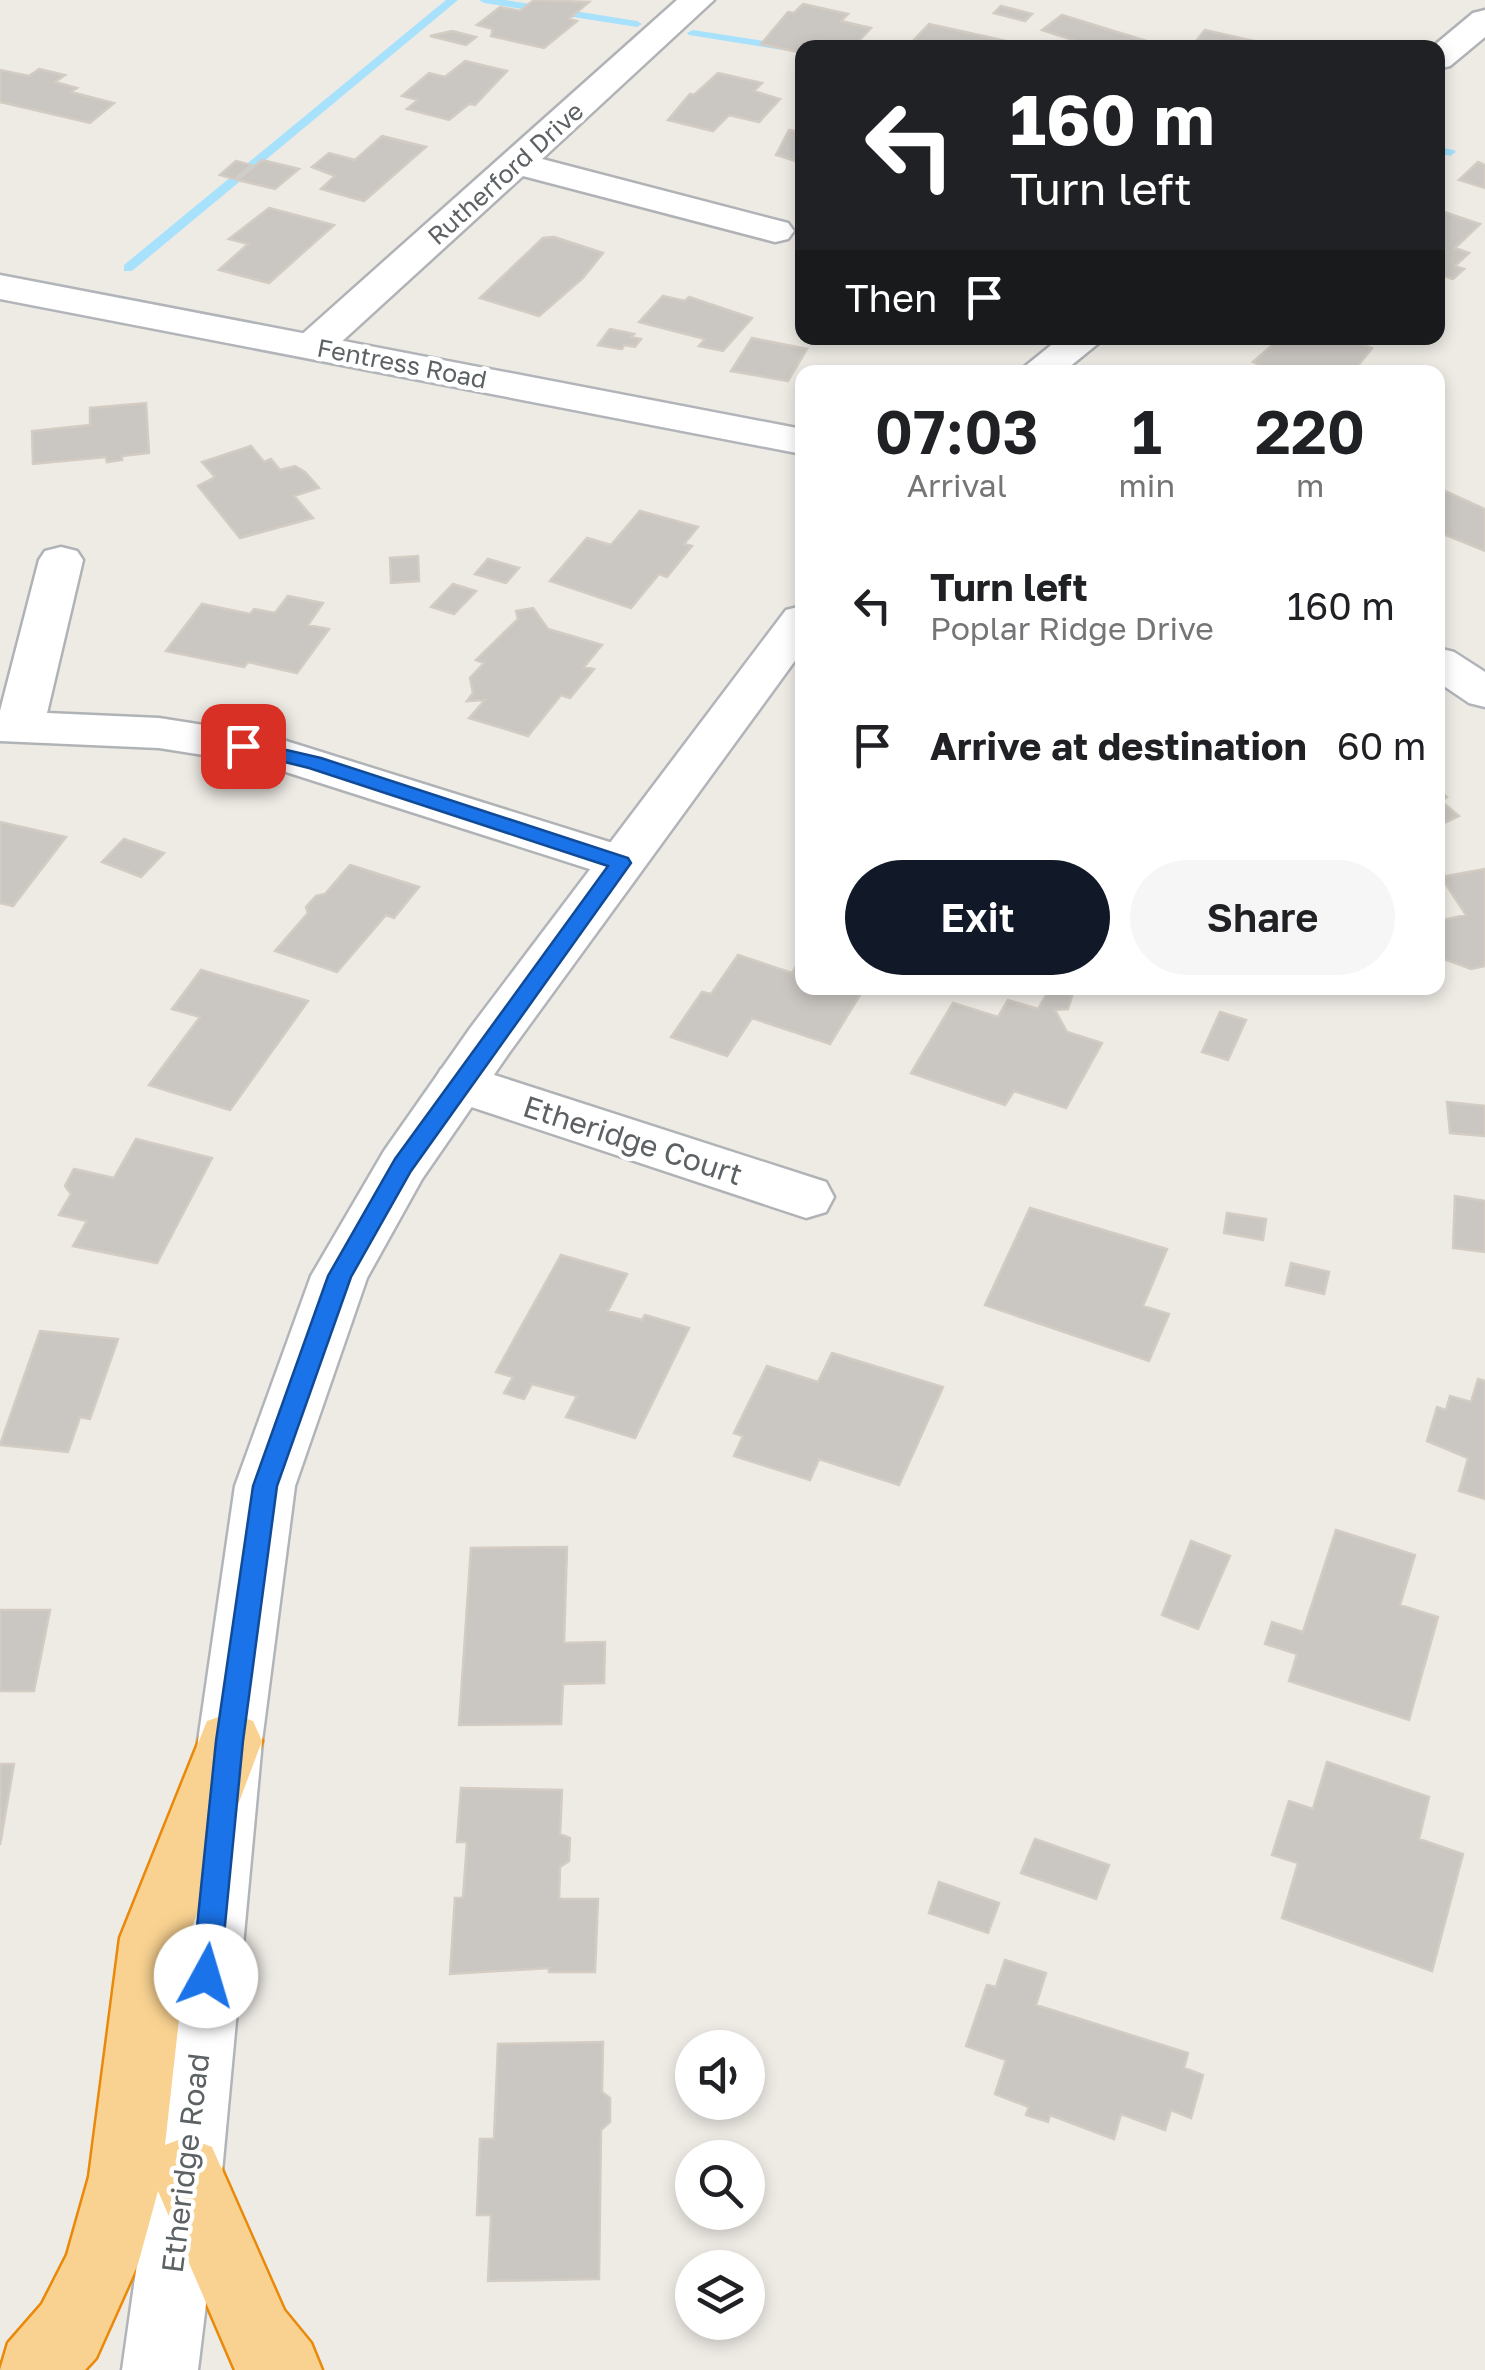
<!DOCTYPE html>
<style>
:root{--surface:#fff;--page:#f6f6f6;--text:#202124;--muted:#757577;--accent:#111827}
body{margin:0;font-family:"Golos Text",sans-serif;background:var(--page);color:var(--text);height:100vh;display:flex;flex-direction:column;font-size:38px;white-space:nowrap}
*{box-sizing:border-box;margin:0}
p{font-size:32px;color:var(--muted)}
.icon{flex:none;width:55px;height:55px;fill:none;stroke:currentColor;stroke-width:2;stroke-linecap:round;stroke-linejoin:round}
.map{position:relative;flex:1;overflow:hidden}
.drawer{position:absolute;left:795px;top:365px;width:650px;height:630px;display:flex;flex-direction:column;background:var(--surface);border-radius:20px;box-shadow:0 5px 15px #0003}
.drawer>*{flex:none}
.guide{position:absolute;left:795px;top:40px;width:650px;height:305px;border-radius:20px;box-shadow:0 5px 15px #0003;background:#202124;color:#fff;overflow:hidden}
.tools{position:absolute;left:675px;top:2030px;display:grid;gap:20px}
.tools a{display:grid;place-items:center;width:90px;height:90px;border-radius:50%;background:var(--surface);box-shadow:0 5px 15px #0003;font-size:50px}
.pin{position:absolute;display:grid;place-items:center;width:85px;height:85px;color:#fff;margin:-42px;border-radius:20px;box-shadow:0 5px 15px #0006}
.me{position:absolute;width:110px;margin:-55px;rotate:6deg;stroke-linejoin:round;filter:drop-shadow(0 0 8px #0008)}
.turn{display:flex;align-items:center;gap:35px;height:210px;padding:0 50px;font-size:45px}
.turn .icon{width:130px;height:130px;stroke-width:2.5}
.turn b{display:block;font-size:70px;line-height:85px}
.then{display:flex;align-items:center;height:95px;padding:0 50px;background:#0003;gap:20px;font-size:38px}
.eta{display:flex;justify-content:space-evenly;align-items:center;height:170px;text-align:center}
.eta b{font-size:60px;font-weight:600;line-height:70px}
.action{display:flex;gap:20px;margin-top:auto;padding:20px 50px}
.action a{flex:1;height:115px;border-radius:60px;background:var(--accent);color:#fff;font-size:40px;font-weight:600;line-height:115px;text-align:center}
.action a+a{background:var(--page);color:var(--text)}
ul{padding:0;list-style:none}
li{display:flex;align-items:center;gap:30px;height:140px;padding:0 50px}
li div{flex:1}
li b{display:block;font-size:38px}
li em{font-style:normal}
.map>svg:first-child{display:block}
</style>
<div class="map">
<svg width="1485" height="2370" viewBox="0 0 1485 2370">
<rect width="100%" height="100%" fill="#eeebe5"/>
<g fill="none" stroke-linecap="round" stroke-linejoin="round">
<path fill="#a7e1fc" fill-rule="evenodd" d="M446 0H458L132 271H124V265Z
M479 0H505L637 21 642 24 637 27 484 3Z
M693 30 802 47 805 48H802V53L689 35 687 33Z
M1438 147 1454 150 1456 152 1450 156 1438 153Z"/>
</g>
<path fill="#cac6c2" stroke="#d3ccc3" stroke-width="2.5" d="M534 0 589 2 569 19 577 21 544 48 491 36 493 29 477 25 500 7 520 11Z
M803 4 848 14 841 21 871 28 853 47 802 48V53L761 44 788 12 794 13Z
M1001 6 1032 14 1025 21 994 13Z
M1062 15 1153 43 1146 48H1098L1042 30Z
M929 24 1006 41 999 48H932L911 43Z
M1205 30 1240 38 1273 45H1193Z
M452 31 476 37 466 45 430 36Z
M465 61 507 71 475 105 469 104 449 120 407 109 418 100 402 96 429 73 445 77Z
M39 69 65 75 55 82 77 88 71 92 114 103 90 123 0 102V70L29 76Z
M718 73 762 83 754 91 780 99 759 122 729 115 713 131 668 120 690 94 694 95Z
M789 130 802 132V163L776 155Z
M382 136 426 147 364 201 321 189 335 176 312 167 329 153 355 160Z
M262 160 299 169 275 189 238 180Z
M236 161 251 165 235 179 220 175Z
M1478 162 1485 165V188L1459 180Z
M269 208 334 225 269 283 219 270 248 244 229 239Z
M1438 210 1480 224 1455 248 1469 253 1455 266 1464 269 1453 279 1438 274Z
M554 237 603 253 583 278 539 316 480 298 543 238Z
M663 296 685 301 689 297 752 318 723 351 699 346 705 339 639 322Z
M610 329 634 334 631 337 641 339 635 347 624 345 622 349 598 345Z
M752 338 807 349 788 381 731 371Z
M1280 338H1363L1358 343 1372 348 1353 372 1327 369 1323 372H1274L1253 362Z
M146 403 149 453 122 456V460L107 462 106 457 33 464 32 431 90 425V408Z
M251 446 264 462 271 459 280 470 295 466 305 472 319 488 294 496 313 518 240 538 198 486 215 477 202 462Z
M1438 488 1485 509V551L1438 532Z
M640 511 698 527 684 544 692 546 667 577 659 574 631 608 550 581 587 538 611 545Z
M418 556 419 581 391 583 390 558Z
M488 559 519 568 506 583 475 574Z
M453 584 476 591 454 614 431 607Z
M288 596 323 603 308 625 329 629 297 673 248 662 244 667 166 651 202 604 250 614 254 609 275 613Z
M533 608 548 629 602 645 584 667 594 669 570 698 561 695 528 736 469 718 485 700 467 701 473 693 470 678 484 663 476 660 518 619 516 611Z
M1438 789 1447 797 1441 801 1459 816 1438 826Z
M0 822 66 837 13 906 0 903Z
M124 839 164 853 141 877 102 862Z
M350 865 419 887 394 918 386 915 337 972 275 951 308 913 306 907 316 896 325 894Z
M1485 869V966L1471 969 1447 960 1438 961V926L1442 920 1466 915 1441 877Z
M738 955 792 973 802 957V988H838L860 995 830 1044 752 1018 727 1056 671 1037 702 992 711 994Z
M201 970 308 1001 230 1110 149 1085 200 1017 172 1009Z
M1050 988H1061L1072 996 1068 1009 1055 1010 1067 1032 1102 1043 1066 1108 1014 1091 1005 1105 911 1073 953 1003 998 1017 1008 1000 1038 1009Z
M1220 1012 1246 1020 1228 1060 1202 1052Z
M1447 1102 1485 1106V1136L1450 1133Z
M136 1139 212 1158 157 1263 73 1246 87 1221 59 1215 71 1194 65 1186 74 1169 114 1178Z
M1455 1196 1485 1201V1252L1453 1248Z
M1030 1208 1167 1249 1143 1306 1169 1314 1149 1361 985 1305Z
M1227 1213 1266 1219 1263 1240 1224 1233Z
M561 1255 627 1274 608 1311 642 1320 645 1315 689 1328 635 1438 566 1417 577 1396 532 1384 524 1399 504 1393 513 1377 496 1372Z
M1291 1263 1329 1272 1324 1294 1286 1285Z
M40 1331 118 1339 90 1419 80 1417 68 1452 0 1445Z
M832 1353 943 1387 899 1485 819 1459 810 1480 734 1456 743 1436 734 1433 767 1366 818 1382Z
M1478 1379 1485 1381V1499L1459 1491 1468 1458 1427 1441 1437 1407 1446 1410 1450 1396 1471 1402Z
M1336 1530 1415 1555 1400 1605 1438 1617 1409 1720 1289 1681 1297 1654 1265 1644 1272 1622 1303 1632Z
M1191 1541 1230 1556 1198 1629 1162 1615Z
M567 1547 564 1643 605 1642 604 1683 563 1684 561 1724 459 1725 471 1548Z
M0 1610H50L34 1691H0Z
M1327 1762 1429 1797 1419 1839 1463 1854 1432 1971 1282 1918 1298 1863 1272 1855 1289 1801 1313 1809Z
M0 1764H14L0 1845Z
M461 1788 562 1790 560 1834 570 1838 569 1861 560 1867 559 1899H598L595 1972H549V1968L450 1974 455 1898H463L467 1842H457Z
M1035 1839 1109 1865 1096 1899 1021 1873Z
M939 1882 999 1903 988 1933 929 1913Z
M1005 1960 1046 1973 1036 2005 1188 2053 1184 2068 1203 2075 1191 2118 1171 2110 1165 2130 1121 2114 1114 2139 1050 2115 1048 2122 1026 2115 1029 2107 995 2094 1006 2060 966 2046 987 1985 996 1987Z
M603 2042 602 2092 610 2098V2122L601 2130 599 2279 488 2281 491 2215H477L480 2139H494L498 2044Z"/>
<g fill="none" stroke-linecap="round" stroke-linejoin="round">
<defs>
<path id="street" d="M677 0H714L542 159 788 223 794 231 788 239 775 242 523 176 327 355 313 358 299 355 293 346 299 337Z
M1485 10V37L1450 66 1438 69V48H1431L1473 13Z
M1060 338H1105L1063 372H1018Z
M61 547 77 551 83 560 47 713 159 718 267 735 638 851 646 863 638 875 621 879 261 764 159 748 0 741V711L39 560 45 551Z
M460 1064 826 1182 834 1197 826 1212 806 1218 441 1097 433 1083 441 1069Z"/>
<path id="secondary" d="M0 275 802 429V454L0 299Z
M802 606V651L509 1053 422 1179 367 1278 295 1486 262 1741 222 2172 198 2370H122L150 2172 198 1741 235 1486 311 1276 384 1151 471 1027 786 610Z
M1438 648 1454 652 1485 672V707L1469 703 1438 682Z"/>
<path id="highway" d="M230 1713 253 1721 262 1741 188 1938 165 2145 186 2137 212 2147 284 2310 311 2343 322 2370H235L158 2191 138 2264 96 2358 85 2370H0L8 2343 42 2304 67 2255 89 2177 120 1938 207 1721Z"/>
</defs>
<use href="#street" stroke="#b0b3b6" stroke-width="5"/>
<use href="#secondary" stroke="#b1b5b9" stroke-width="5"/>
<use href="#highway" stroke="#ea8809" stroke-width="5"/>
<use href="#street" fill="#fff" fill-rule="evenodd"/>
<use href="#secondary" fill="#fff" fill-rule="evenodd"/>
<use href="#highway" fill="#f9d291" fill-rule="evenodd"/>
</g>
<path fill="#1a73e8" stroke="#114b97" stroke-width="2.5" d="M243 740 321 758 628 858 631 863 411 1171 351 1277 277 1486 243 1741 220 1976 216 1985 206 1989 196 1985 192 1976 216 1741 253 1486 328 1276 395 1159 608 866 309 768 236 750 233 746Z"/>
<g text-anchor="middle" dominant-baseline="central" stroke-width="9" stroke-linejoin="round" paint-order="stroke">
<g font-size="25" fill="#5c6164" stroke="#fff">
<text transform="translate(505 173) rotate(-42)">Rutherford Drive</text>
<text transform="translate(402 363) rotate(11)">Fentress Road</text>
</g>
<g font-size="30" fill="#5c6164" stroke="#fff">
<text transform="translate(633 1140) rotate(18)">Etheridge Court</text>
<text transform="translate(185 2163) rotate(-83)">Etheridge Road</text>
</g>
</g>
</svg>
<div class="tools">
<a><svg class="icon" aria-label="sound" viewBox="0 0 24 24"><path d="M4 9h4l5-4v14l-5-4H4zM17 9q2 3 0 6"/></svg></a>
<a><svg class="icon" aria-label="search" viewBox="0 0 24 24"><circle cx="10" cy="10" r="6"/><path d="M15 15l6 6"/></svg></a>
<a><svg class="icon" aria-label="layers" viewBox="0 0 24 24"><path d="M12 4l9 5-9 5-9-5zM3 14l9 5 9-5"/></svg></a>
</div>
<div class="pin" style="left:243px;top:746px;background:#d93025"><svg class="icon" aria-label="arrive" viewBox="0 0 24 24"><path d="M6 21V4h12l-3 4 3 4H6"/></svg></div>
<svg class="me" style="left:206px;top:1976px" viewBox="-20 -20 40 40"><circle r="19" fill="#fff"/><path d="M0-13L10 11 0 6-10 11z" fill="#1a73e8"/></svg>
<div class="guide">
<div class="turn"><svg class="icon" aria-label="left" viewBox="0 0 24 24"><path d="M17 20v-9H6M10 6l-5 5 5 5"/></svg><div><b>160 m</b>Turn left</div></div>
<div class="then">Then<svg class="icon" aria-label="arrive" viewBox="0 0 24 24"><path d="M6 21V4h12l-3 4 3 4H6"/></svg></div>
</div>
<section class="drawer">
<div class="eta">
<div><b>07:03</b><p>Arrival</p></div>
<div><b>1</b><p>min</p></div>
<div><b>220</b><p>m</p></div>
</div>
<ul>
<li><svg class="icon" aria-label="left" viewBox="0 0 24 24"><path d="M17 20v-9H6M10 6l-5 5 5 5"/></svg><div><b>Turn left</b><p>Poplar Ridge Drive</p></div><em>160 m</em></li>
<li><svg class="icon" aria-label="arrive" viewBox="0 0 24 24"><path d="M6 21V4h12l-3 4 3 4H6"/></svg><div><b>Arrive at destination</b></div><em>60 m</em></li>
</ul>
<div class="action"><a>Exit</a><a>Share</a></div>
</section>
</div>
